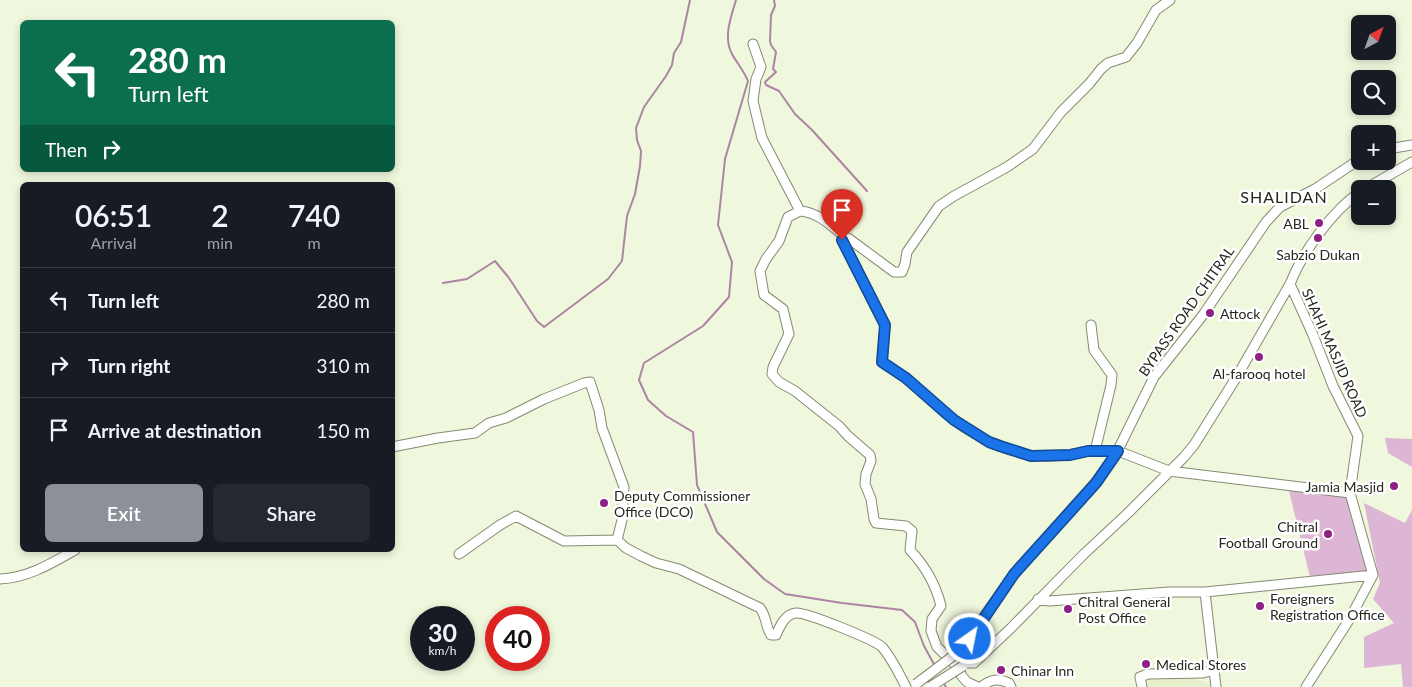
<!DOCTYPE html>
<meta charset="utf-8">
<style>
:root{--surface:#171b24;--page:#242831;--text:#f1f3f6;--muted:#9ea1a6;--line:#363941;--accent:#8c9099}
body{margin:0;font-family:Lato,sans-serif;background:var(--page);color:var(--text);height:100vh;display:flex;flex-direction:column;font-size:19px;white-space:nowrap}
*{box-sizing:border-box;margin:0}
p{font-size:16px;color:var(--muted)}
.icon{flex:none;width:28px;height:28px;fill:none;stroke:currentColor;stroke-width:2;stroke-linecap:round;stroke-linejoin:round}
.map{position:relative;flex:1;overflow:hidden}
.drawer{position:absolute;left:20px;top:182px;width:375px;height:370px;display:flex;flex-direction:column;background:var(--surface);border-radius:8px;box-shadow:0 2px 8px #0003}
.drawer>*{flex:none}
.guide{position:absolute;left:20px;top:20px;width:375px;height:152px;border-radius:8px;box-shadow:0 2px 8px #0003;background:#0b6e4f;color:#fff;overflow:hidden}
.needle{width:32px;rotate:41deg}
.buttons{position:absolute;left:1351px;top:15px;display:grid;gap:10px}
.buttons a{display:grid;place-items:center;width:45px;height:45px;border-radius:8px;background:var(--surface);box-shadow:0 2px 8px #0003;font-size:25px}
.speed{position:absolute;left:410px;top:606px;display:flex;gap:10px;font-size:25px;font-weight:700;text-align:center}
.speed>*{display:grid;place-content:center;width:65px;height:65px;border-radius:50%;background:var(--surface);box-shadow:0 2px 8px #0003;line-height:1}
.speed small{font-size:12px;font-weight:400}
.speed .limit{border:8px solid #d22;background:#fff;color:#111}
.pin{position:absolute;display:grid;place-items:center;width:42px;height:42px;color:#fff;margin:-51px -21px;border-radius:50% 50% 50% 0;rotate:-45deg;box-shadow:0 0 5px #0007}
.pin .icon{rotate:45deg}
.me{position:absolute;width:55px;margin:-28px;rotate:33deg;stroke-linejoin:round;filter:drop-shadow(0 0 4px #0008)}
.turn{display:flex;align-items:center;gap:18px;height:105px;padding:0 25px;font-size:22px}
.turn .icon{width:65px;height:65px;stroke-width:2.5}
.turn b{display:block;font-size:35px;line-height:42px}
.then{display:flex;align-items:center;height:48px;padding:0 25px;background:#0003;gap:10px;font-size:19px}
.eta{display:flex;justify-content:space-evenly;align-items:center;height:85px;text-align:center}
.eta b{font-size:30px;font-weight:600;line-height:35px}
.button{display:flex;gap:10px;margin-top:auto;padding:10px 25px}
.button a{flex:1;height:58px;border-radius:8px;background:var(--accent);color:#fff;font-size:20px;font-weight:600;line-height:58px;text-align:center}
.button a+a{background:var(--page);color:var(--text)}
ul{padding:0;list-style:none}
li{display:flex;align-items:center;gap:15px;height:65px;padding:0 25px;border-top:1px solid var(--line)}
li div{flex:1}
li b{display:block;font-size:19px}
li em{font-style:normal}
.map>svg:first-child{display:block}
</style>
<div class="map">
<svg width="1412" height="687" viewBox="0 0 1412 687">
<rect width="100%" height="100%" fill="#eff7dc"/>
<path fill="#e5efcc" d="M1177 674 1212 684 1213 687H1143L1142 677Z"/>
<path fill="#ddb5d5" d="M1385 438 1412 439V467L1388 453Z
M1289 491 1346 494 1367 573 1310 577Z
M1364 503 1405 523 1412 510V687H1403L1401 664 1364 668V637L1394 623 1373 599 1380 583Z"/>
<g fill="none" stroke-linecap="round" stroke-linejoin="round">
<path stroke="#ae84a4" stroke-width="2" d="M736 0C731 17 723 37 732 54 737 63 744 71 748 81L725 159 718 225 732 262 729 297 703 326 644 363 639 380 648 400 666 416 693 432 697 485 717 532 764 579 785 594 842 603 902 610 915 622 924 646 935 666
M774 0 775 6 771 15 770 41 771 45 776 52 773 69 776 72 765 82 766 85 779 91 795 114 812 130 867 191
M443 283 467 279 495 261 509 278 537 321 544 327 608 279 622 261 627 216 635 194 640 166 641 151 637 140 636 128 644 107 666 76 672 65 674 53 681 42 690 0
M943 682 946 687"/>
<defs>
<path id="minor" d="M1170 0 1156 10 1137 43 1126 57 1108 63 1101 69 1089 84 1061 112 1033 149 1007 167 954 196 939 206 907 252 905 264 902 272H894L848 238 842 240 885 325 882 362 906 378 944 412 964 427 989 442 1010 450 1031 456H1050L1069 455 1088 451H1118L1169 471 1350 493
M753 44 761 67 756 79 753 101 762 138 800 211C818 212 833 227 846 238
M1388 149 1412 145
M1365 189 1412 162
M800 211 788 217 779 241 766 259 760 271 764 295 783 309 789 334 773 367 772 374 779 382 795 391 839 426 848 436 870 455 871 461 866 474 865 484 871 499 874 519 876 523 906 526 912 531 910 550C925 566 936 585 941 606L932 619 931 631 937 647 960 669 961 675 967 682 978 687
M1290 284 1313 335 1333 386 1358 436 1350 493 1373 575 1349 620 1306 687
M1091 325 1094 350 1112 375 1111 385 1095 451
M392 447 438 438 475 433 489 423 506 418 544 399 584 383 590 382 599 410 602 428 624 487 622 520 617 540 626 548 641 556 656 563 679 569 760 608C767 617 765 626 771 635H776C780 626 785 614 796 613 806 612 875 640 882 647 891 657 900 675 906 687
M459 554 500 525 516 516 564 541 617 540
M0 579C28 578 52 563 75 550
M1205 592 1214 670
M1038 599 1049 601 1169 592H1205L1373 575
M958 653 1014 574 1095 483 1115 456 1154 377 1203 315 1266 222 1280 207 1315 189 1360 159
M958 653 966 663H974L1011 628 1084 554 1128 513 1184 457 1194 445 1236 378 1290 284C1302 253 1332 211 1360 192
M981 687C991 679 998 678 1009 683L1011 687
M1142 687 1140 677 1148 674 1203 673 1214 670 1216 687"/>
</defs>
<use href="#minor" stroke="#848b73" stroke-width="11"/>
<use href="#minor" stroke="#fff" stroke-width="9"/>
<defs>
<path id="minor-bridge" d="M916 684 953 656
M930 687 963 666"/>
</defs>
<use href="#minor-bridge" stroke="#848b73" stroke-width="11" stroke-linecap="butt"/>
<use href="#minor-bridge" stroke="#fff" stroke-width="9"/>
</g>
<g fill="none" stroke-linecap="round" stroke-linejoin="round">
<defs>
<path id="route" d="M842 240 885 325 882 362 906 378 954 420 989 442 1000 446 1031 456 1070 455 1088 451H1118L1096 483 1014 574 970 639"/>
</defs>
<use href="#route" stroke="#114b97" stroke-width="12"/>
<use href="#route" stroke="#1a73e8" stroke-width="9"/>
</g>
<g fill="#8f2184" stroke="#fff" stroke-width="2">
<circle cx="1319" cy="223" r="5"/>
<circle cx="1318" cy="238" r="5"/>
<circle cx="1210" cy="313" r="5"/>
<circle cx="1259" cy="357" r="5"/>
<circle cx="1394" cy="486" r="5"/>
<circle cx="604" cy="503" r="5"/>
<circle cx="1328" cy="534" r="5"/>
<circle cx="1260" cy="606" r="5"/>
<circle cx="1068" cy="609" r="5"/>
<circle cx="1146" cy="664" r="5"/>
<circle cx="1001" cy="670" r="5"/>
</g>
<g text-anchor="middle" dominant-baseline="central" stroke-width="5" stroke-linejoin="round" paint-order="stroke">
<g font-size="14" fill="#25281e" stroke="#fff" text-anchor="start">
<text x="1309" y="223" text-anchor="end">ABL</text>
<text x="1318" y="254" text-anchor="middle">Sabzio Dukan</text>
<text x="1220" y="313">Attock</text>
<text x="1259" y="373" text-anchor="middle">Al-farooq hotel</text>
<text x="1384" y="486" text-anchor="end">Jamia Masjid</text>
<text x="614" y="495">Deputy Commissioner<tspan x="614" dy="16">Office (DCO)</tspan></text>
<text x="1318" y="526" text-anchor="end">Chitral<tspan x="1318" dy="16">Football Ground</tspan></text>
<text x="1270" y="598">Foreigners<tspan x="1270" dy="16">Registration Office</tspan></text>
<text x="1078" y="601">Chitral General<tspan x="1078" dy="16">Post Office</tspan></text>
<text x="1156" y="664">Medical Stores</text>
<text x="1011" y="670">Chinar Inn</text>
</g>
<g font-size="14" fill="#25281e" stroke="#fff">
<text transform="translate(1186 311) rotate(-55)">BYPASS ROAD CHITRAL</text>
<text transform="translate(1335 353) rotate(66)">SHAHI MASJID ROAD</text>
</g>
<g font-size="16" letter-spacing="1" fill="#25281e" stroke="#fff">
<text x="1284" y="196">SHALIDAN</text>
</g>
</g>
</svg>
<div class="buttons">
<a><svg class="needle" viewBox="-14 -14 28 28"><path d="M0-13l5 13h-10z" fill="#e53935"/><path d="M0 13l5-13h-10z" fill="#9ea1a6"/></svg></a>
<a><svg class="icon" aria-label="search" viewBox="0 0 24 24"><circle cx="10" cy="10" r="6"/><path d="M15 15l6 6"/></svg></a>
<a>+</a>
<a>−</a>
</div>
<div class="speed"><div>30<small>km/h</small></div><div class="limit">40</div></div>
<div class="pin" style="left:842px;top:240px;background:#d93025"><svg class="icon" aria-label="arrive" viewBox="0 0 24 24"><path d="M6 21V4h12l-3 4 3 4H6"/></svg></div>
<svg class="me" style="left:970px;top:639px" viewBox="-20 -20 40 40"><circle r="17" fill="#1a73e8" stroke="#fff" stroke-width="3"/><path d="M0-11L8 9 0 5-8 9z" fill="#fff"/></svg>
<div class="guide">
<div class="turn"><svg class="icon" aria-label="left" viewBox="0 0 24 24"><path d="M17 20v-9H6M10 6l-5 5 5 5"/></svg><div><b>280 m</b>Turn left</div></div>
<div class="then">Then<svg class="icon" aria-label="right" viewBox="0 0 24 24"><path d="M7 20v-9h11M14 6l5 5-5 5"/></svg></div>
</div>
<section class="drawer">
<div class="eta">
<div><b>06:51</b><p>Arrival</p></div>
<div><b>2</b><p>min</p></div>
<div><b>740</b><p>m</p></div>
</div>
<ul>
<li><svg class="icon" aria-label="left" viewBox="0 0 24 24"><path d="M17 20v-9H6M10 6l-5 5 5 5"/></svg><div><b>Turn left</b></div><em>280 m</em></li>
<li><svg class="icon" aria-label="right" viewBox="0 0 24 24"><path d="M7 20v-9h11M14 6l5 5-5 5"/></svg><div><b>Turn right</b></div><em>310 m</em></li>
<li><svg class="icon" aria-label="arrive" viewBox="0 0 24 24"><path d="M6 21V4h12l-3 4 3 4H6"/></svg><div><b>Arrive at destination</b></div><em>150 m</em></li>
</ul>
<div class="button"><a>Exit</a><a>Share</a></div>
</section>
</div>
